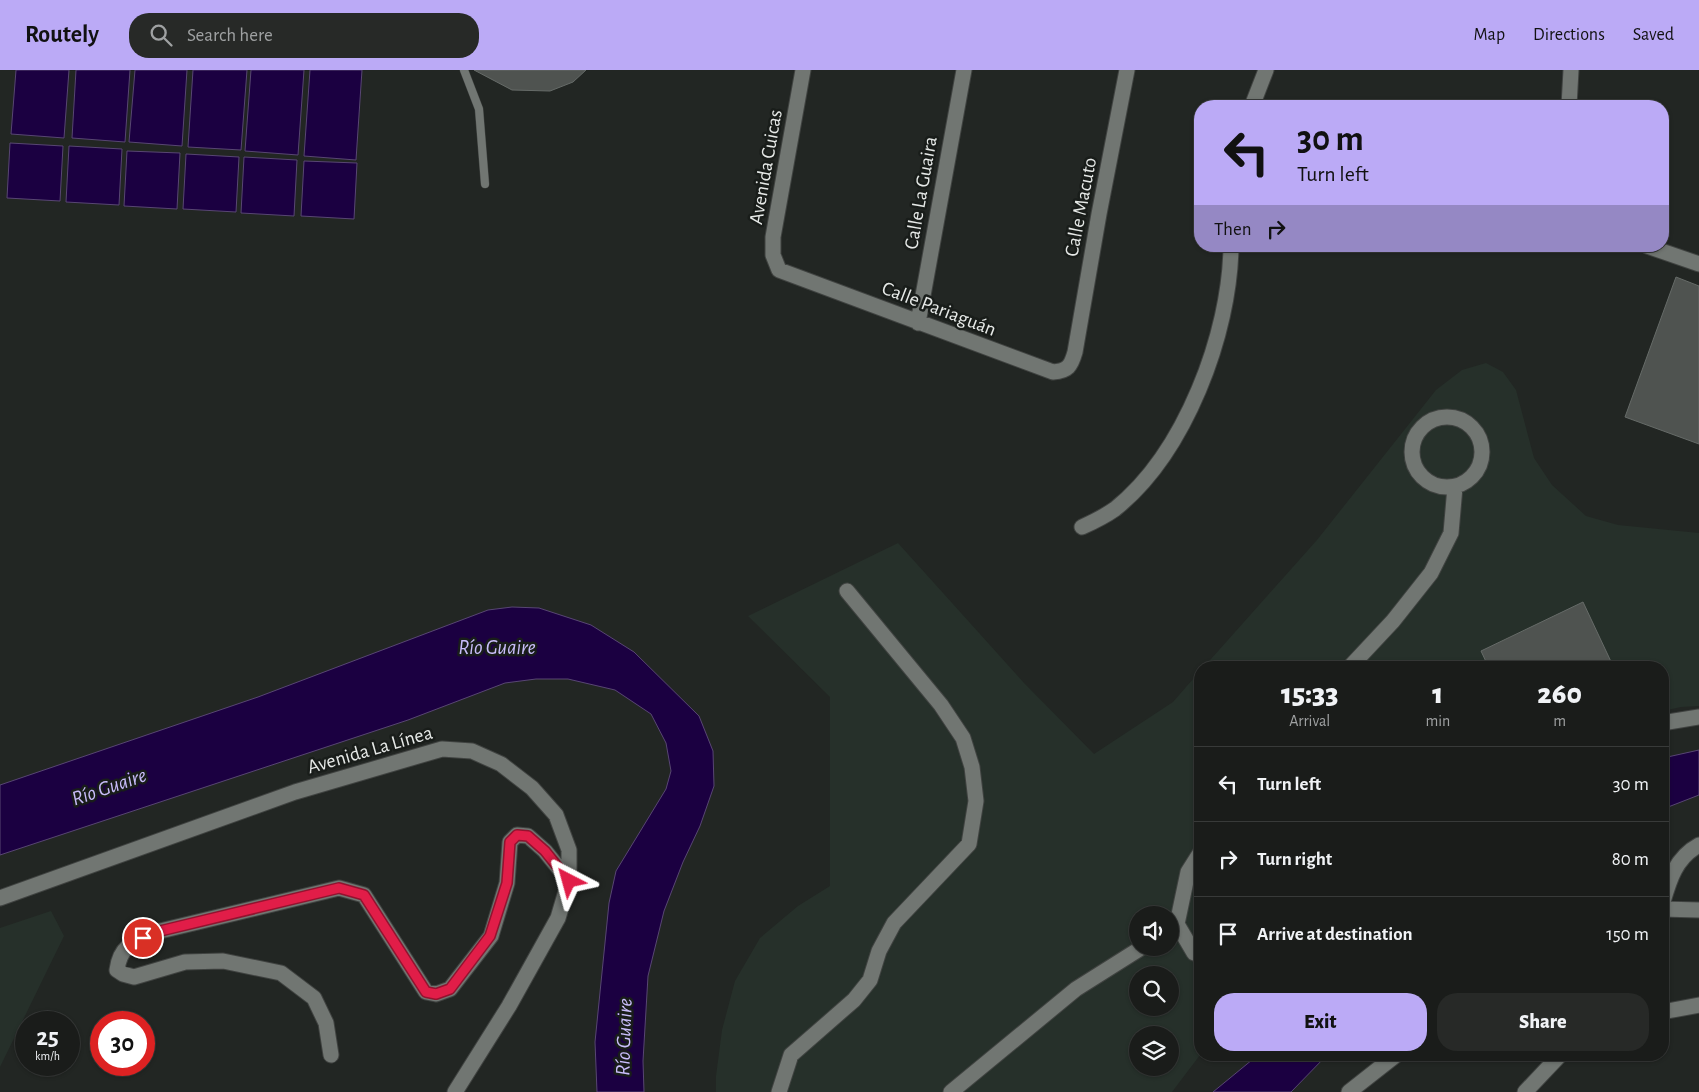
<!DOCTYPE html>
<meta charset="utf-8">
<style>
:root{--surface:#1a1c1a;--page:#272927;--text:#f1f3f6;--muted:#9fa1a2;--line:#383a39;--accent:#bbaaf6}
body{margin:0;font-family:"Alegreya Sans",sans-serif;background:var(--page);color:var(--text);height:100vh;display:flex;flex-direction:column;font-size:19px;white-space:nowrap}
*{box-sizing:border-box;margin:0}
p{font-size:16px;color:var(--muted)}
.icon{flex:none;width:28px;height:28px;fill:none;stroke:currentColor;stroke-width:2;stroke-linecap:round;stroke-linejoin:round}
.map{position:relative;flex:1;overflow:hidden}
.side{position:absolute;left:1194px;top:591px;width:475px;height:400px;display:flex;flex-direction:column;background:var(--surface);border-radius:20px;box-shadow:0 1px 4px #0004,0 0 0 1px var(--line)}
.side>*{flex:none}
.banner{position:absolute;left:1194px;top:30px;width:475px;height:152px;border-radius:20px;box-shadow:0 1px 4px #0004,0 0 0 1px var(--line);background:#bbaaf6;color:#111;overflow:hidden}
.controls{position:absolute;left:1129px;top:836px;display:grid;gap:10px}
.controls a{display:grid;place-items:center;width:50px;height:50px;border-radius:50%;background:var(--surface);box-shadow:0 1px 4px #0004,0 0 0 1px var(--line);font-size:25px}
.speed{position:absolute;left:15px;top:941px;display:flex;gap:10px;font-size:25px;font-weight:700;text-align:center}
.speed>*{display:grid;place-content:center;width:65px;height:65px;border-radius:50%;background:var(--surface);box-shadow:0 1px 4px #0004,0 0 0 1px var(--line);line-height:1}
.speed small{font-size:12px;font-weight:400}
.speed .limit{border:8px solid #d22;background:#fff;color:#111}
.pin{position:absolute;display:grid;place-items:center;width:42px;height:42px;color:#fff;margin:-21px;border:2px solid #fff;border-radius:50%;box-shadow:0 1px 5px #0007}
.me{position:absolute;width:55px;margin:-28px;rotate:321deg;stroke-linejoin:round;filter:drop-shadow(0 0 4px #0008)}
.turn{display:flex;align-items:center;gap:18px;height:105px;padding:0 20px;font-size:22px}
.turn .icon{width:65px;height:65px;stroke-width:2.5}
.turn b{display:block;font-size:35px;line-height:42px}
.then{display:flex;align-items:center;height:48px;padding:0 20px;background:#0003;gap:10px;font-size:19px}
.eta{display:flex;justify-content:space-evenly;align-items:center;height:85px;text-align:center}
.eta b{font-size:30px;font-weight:800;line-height:35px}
.cta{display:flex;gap:10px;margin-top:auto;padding:10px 20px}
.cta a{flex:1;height:58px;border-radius:20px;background:var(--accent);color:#111;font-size:20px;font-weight:800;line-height:58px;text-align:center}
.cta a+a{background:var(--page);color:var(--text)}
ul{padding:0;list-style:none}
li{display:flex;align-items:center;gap:15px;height:75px;padding:0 20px;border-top:1px solid var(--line)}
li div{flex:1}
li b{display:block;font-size:19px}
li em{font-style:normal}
header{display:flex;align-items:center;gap:30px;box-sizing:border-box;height:70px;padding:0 25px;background:var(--accent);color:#111}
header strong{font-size:24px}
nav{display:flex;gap:28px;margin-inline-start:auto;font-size:18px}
.search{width:350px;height:45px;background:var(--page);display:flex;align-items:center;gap:12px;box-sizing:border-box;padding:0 18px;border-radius:20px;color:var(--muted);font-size:19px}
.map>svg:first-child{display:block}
</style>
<header>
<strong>Routely</strong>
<div class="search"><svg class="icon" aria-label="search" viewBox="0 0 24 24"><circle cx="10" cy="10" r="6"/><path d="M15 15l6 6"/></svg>Search here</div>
<nav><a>Map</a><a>Directions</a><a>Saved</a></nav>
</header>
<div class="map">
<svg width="1699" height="1022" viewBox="0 0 1699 1022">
<rect width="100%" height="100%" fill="#222623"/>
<path fill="#26302a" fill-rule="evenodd" d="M1486 293 1503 302 1516 320 1534 388 1552 415 1586 446 1618 455 1699 463V636L1681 637 1663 641 1662 598H1203L1317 470 1436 320 1462 300Z
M898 473 1024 613 1094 684 1173 632 1200 601V985L1172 1022H716V1006L722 960 735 911 760 868 798 836 830 816V627L748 546ZM1138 845H1170V878H1138ZM1138 905H1170V938H1138ZM1138 965H1170V998H1138Z
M51 841 64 866 0 997V858Z"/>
<path fill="#1b0041" stroke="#584673" d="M16 0H69L64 68 11 64Z
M76 0H130L125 72 72 68Z
M135 0H187L182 76 129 72Z
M193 0H247L241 80 188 77Z
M251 0H304L298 85 245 81Z
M310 0H362L356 90 304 86Z
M10 73 63 76 60 131 7 128Z
M69 76 122 79 119 135 66 132Z
M127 81 180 83 177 139 124 136Z
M186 84 239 87 236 142 183 139Z
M244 87 297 90 294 146 241 143Z
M304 91 357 93 354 149 301 146Z
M512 537 539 538 591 555 634 582 699 646 713 681 714 716 700 756 683 792 664 841 648 906 643 991 644 1022H597L595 972 609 833 616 801 666 719 671 701 666 673 651 644 615 620 568 609H536L505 613 408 650 0 785V715L258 627 488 540Z
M1699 680V725L1663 739V688Z
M1258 985H1327L1291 1022H1213Z"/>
<path fill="#4f5350" stroke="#666b68" d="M474 0H586L573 12 550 21 512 20Z
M1676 207 1699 216V374L1625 347Z
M1583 532 1614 598H1489L1481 581Z"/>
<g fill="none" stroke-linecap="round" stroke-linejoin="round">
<defs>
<path id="service" d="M464 0 479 39 485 114"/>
<path id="minor" d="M803 0 773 167V185L779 200 1053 302C1068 301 1071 296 1075 282L1099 144 1127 0
M1252 36 1266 0
M1569 36 1571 0
M1647 176 1699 194
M918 253 964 0
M1412 382a35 35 0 1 1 70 0a35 35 0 1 1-70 0Z
M1082 457C1093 452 1105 446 1115 439 1185 383 1230 264 1231 176
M1349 598 1393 551 1431 503 1451 463 1455 417
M1662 653 1699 647
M0 828 295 722 442 679 472 681 501 694 532 718 556 745 569 780V811L558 848 509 936 455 1022
M1662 835C1669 811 1675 788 1699 775
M1662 839 1699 840
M1177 854 1194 883 1200 885
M1170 859 1177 854 1188 802 1200 783
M1662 942 1699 935
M331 985 326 953 314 928 281 903 223 891 185 892 134 907 123 904 117 900C120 875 135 871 156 862L339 818 364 825 426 922 436 924 450 919 491 866 507 813 510 772 517 765 528 766 545 781 569 811
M779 1022 791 985 854 930 870 910 879 881 894 853 969 774 976 731 972 697 963 668 941 635 847 521
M951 1022 1076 919 1141 878
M1349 1022 1396 985
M1525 1022 1560 985"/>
</defs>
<use href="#service" stroke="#404341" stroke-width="9"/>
<use href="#minor" stroke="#404341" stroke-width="17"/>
<use href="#service" stroke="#717672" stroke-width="8"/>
<use href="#minor" stroke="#717672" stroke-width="15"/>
</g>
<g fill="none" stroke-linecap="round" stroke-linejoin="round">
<defs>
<path id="route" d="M143 868 156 862 339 818 364 825 426 922 436 924 450 919 490 866 507 813 510 772 517 765 528 766 545 781 569 811"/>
</defs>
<use href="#route" stroke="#92132f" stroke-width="12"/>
<use href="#route" stroke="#e11d48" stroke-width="9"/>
</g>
<g text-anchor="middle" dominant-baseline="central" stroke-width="5" stroke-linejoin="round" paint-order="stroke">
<g font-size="20" fill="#e6e9e7" stroke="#191d1a">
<text transform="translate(766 97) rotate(-80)">Avenida Cuicas</text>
<text transform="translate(921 123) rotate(-80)">Calle La Guaira</text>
<text transform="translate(1081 137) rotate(-79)">Calle Macuto</text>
<text transform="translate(939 239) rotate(21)">Calle Pariaguán</text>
<text transform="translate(370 680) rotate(-16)">Avenida La Línea</text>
</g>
<g font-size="21" font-style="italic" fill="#c9bdfa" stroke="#191d1a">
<text x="497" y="577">Río Guaire</text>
<text transform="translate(109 717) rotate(-19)">Río Guaire</text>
<text transform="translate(624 967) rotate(-88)">Río Guaire</text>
</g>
</g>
</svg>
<div class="controls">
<a><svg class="icon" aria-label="sound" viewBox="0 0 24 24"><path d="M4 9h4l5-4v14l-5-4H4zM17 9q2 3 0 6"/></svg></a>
<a><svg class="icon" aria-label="search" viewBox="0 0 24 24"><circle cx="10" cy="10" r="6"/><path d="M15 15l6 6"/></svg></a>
<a><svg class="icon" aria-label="layers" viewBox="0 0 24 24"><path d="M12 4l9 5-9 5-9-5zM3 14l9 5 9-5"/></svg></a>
</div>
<div class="speed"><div>25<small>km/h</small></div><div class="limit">30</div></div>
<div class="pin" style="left:143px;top:868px;background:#d93025"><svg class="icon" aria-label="arrive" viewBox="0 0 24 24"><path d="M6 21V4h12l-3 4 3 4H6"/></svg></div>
<svg class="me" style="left:569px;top:811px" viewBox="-20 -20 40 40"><path d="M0-17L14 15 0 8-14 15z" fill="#e11d48" stroke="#fff" stroke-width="4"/></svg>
<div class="banner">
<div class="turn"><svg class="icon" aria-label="left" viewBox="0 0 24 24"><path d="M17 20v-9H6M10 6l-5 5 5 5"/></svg><div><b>30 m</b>Turn left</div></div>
<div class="then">Then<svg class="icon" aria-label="right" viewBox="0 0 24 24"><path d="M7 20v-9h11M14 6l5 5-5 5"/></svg></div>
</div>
<section class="side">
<div class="eta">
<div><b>15:33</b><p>Arrival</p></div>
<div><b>1</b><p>min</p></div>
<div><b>260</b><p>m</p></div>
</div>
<ul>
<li><svg class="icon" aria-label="left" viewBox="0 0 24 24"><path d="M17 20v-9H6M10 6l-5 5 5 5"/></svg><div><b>Turn left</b></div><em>30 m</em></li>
<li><svg class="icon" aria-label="right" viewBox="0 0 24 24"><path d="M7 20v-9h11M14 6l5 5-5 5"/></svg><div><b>Turn right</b></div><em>80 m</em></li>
<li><svg class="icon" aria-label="arrive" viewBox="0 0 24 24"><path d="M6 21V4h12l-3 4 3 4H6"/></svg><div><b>Arrive at destination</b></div><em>150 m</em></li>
</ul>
<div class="cta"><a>Exit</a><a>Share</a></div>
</section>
</div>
